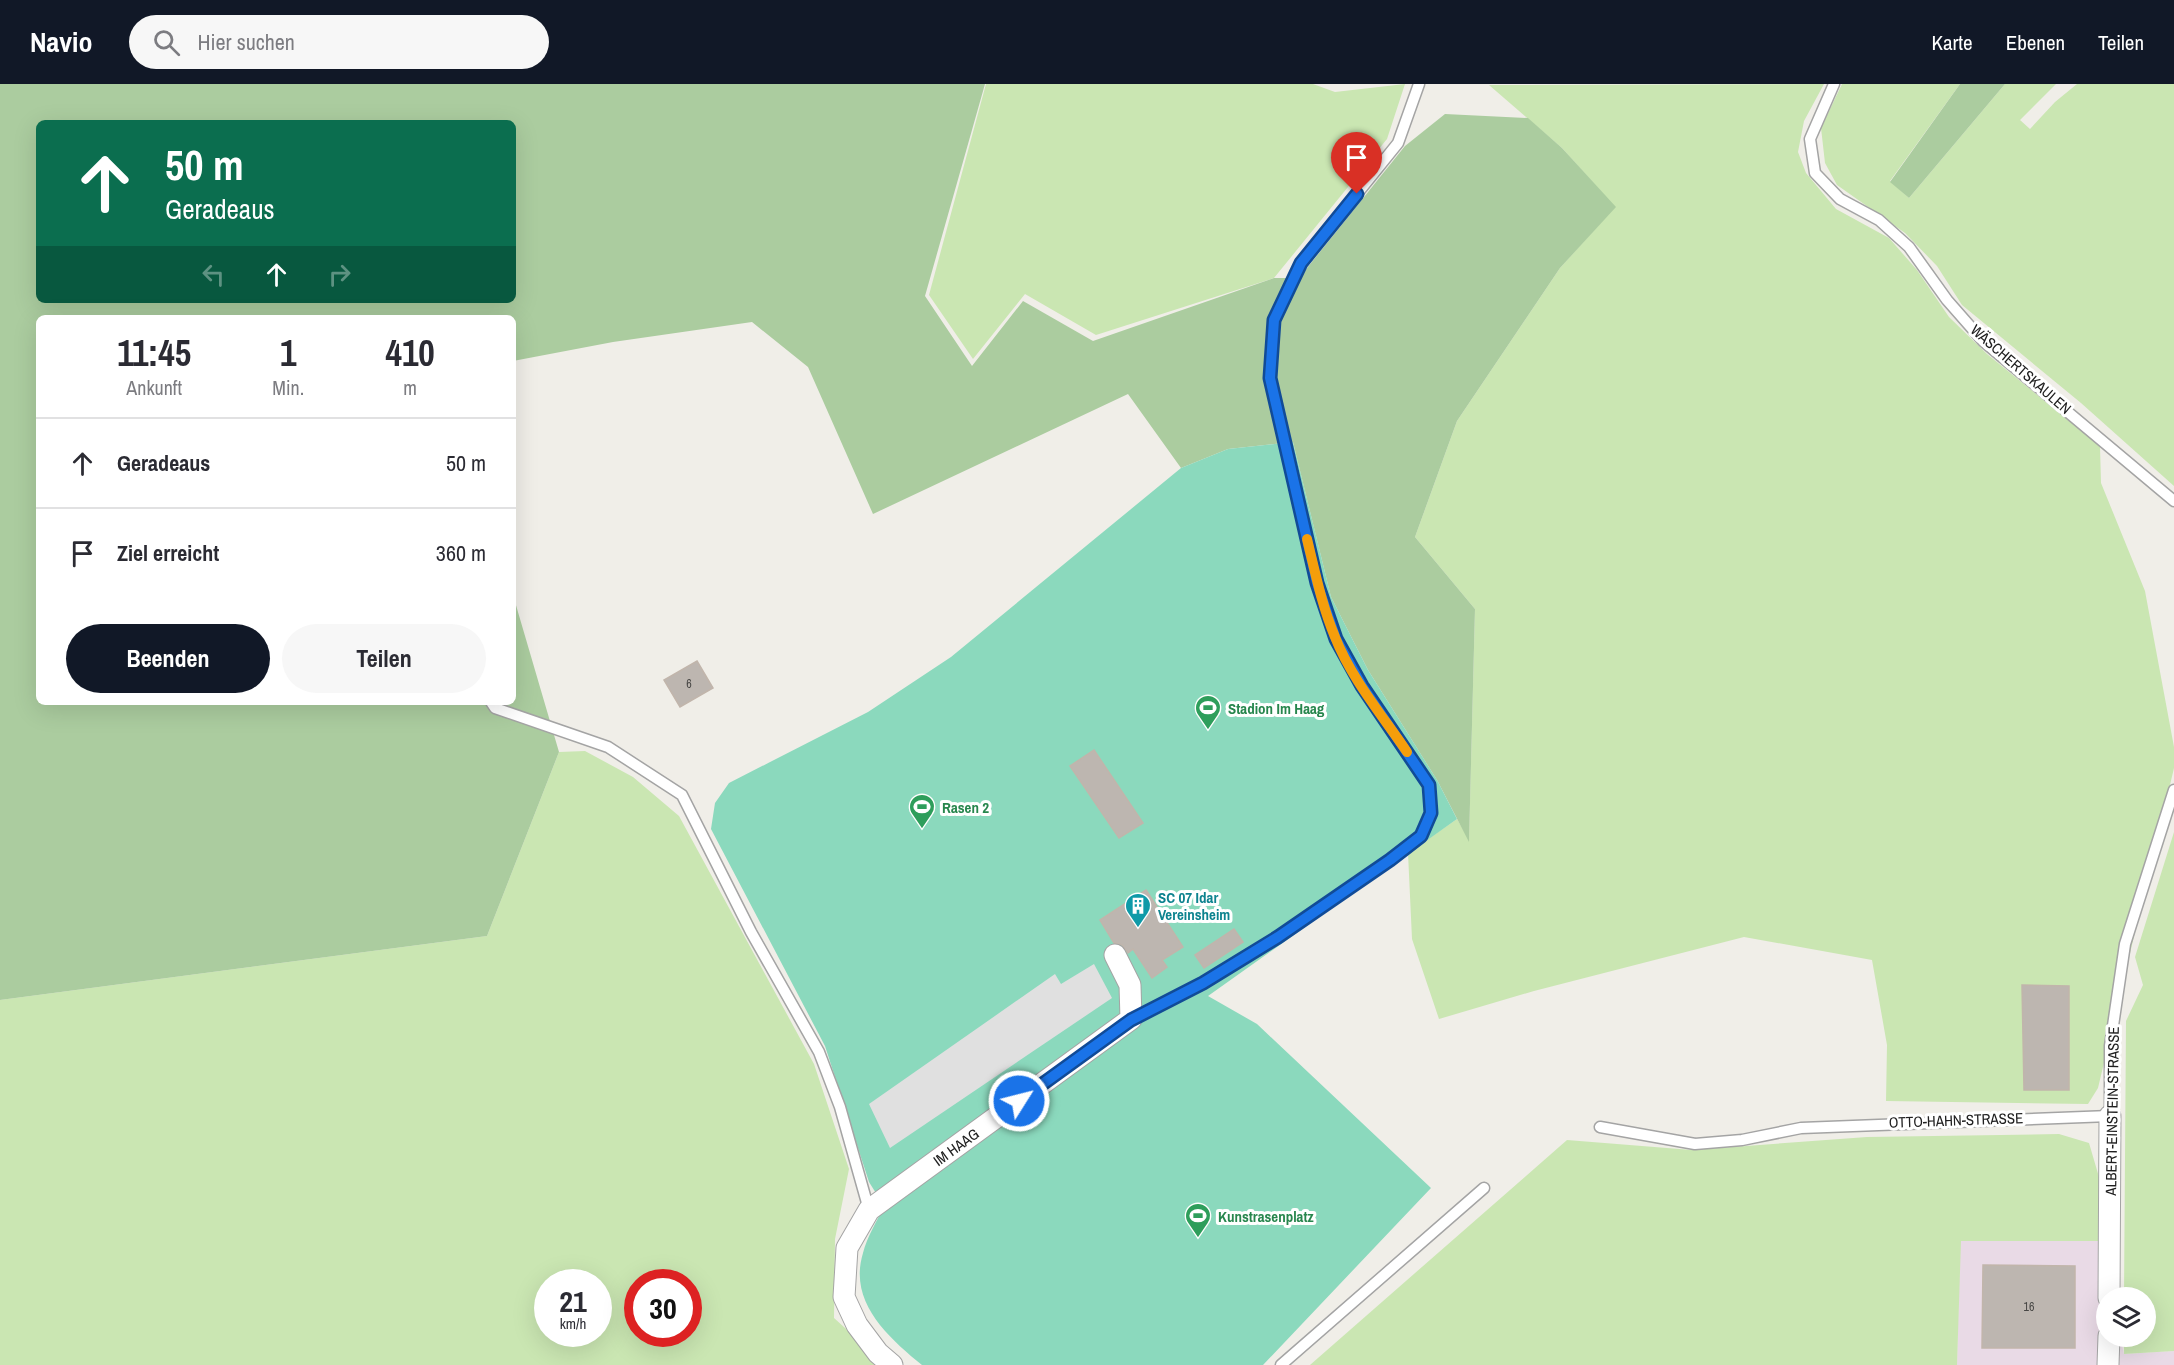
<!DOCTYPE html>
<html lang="de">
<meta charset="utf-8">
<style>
:root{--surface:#fff;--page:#f7f7f7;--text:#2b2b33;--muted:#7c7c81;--line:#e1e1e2;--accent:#111827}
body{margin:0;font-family:"Archivo Narrow",sans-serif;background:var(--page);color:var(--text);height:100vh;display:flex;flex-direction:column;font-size:22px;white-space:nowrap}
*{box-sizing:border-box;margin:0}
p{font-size:20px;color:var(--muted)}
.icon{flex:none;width:33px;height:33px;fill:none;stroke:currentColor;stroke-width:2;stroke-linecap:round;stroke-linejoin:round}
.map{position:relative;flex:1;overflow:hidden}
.side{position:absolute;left:36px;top:231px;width:480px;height:390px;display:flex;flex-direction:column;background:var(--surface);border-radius:9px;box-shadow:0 6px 24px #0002}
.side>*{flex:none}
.hud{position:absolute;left:36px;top:36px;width:480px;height:183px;border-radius:9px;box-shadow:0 6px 24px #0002;background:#0b6e4f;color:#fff;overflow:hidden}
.tools{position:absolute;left:2096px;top:1203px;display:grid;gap:12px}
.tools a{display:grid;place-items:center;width:60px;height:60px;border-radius:50%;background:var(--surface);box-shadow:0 6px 24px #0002;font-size:30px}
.speed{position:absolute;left:534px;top:1185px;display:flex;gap:12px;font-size:30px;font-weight:700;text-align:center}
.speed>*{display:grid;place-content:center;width:78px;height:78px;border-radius:50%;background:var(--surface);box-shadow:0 6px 24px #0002;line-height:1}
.speed small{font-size:15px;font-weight:400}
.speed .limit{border:9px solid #d22;background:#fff;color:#111}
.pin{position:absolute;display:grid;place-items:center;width:51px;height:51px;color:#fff;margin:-62px -26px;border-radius:50% 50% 50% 0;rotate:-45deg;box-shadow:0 0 6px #0007}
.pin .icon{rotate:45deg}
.me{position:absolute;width:66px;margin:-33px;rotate:54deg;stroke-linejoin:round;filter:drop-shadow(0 0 4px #0008)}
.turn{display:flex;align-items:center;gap:21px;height:126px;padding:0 30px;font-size:27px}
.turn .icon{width:78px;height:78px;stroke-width:2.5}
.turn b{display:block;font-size:42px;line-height:51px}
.lanes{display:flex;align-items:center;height:57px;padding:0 30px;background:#0003;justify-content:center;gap:30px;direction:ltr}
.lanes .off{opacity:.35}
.eta{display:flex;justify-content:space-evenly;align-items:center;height:102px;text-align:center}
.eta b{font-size:36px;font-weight:700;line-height:42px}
.primary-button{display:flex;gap:12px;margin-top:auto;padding:12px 30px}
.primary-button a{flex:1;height:69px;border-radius:36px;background:var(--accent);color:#fff;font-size:24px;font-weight:700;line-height:69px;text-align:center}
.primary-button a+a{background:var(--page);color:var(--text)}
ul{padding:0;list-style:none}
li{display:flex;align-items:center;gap:18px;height:90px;padding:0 30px;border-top:2px solid var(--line)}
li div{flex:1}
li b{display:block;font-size:22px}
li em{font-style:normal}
header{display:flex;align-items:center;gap:36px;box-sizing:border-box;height:84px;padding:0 30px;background:var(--accent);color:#fff}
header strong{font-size:28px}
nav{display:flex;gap:33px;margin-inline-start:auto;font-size:21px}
.search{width:420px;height:54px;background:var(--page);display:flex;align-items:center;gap:15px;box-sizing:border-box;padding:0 21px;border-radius:33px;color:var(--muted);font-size:22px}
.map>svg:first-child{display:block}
</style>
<header>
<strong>Navio</strong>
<div class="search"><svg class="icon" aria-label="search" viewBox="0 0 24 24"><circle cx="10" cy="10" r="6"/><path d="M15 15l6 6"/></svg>Hier suchen</div>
<nav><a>Karte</a><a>Ebenen</a><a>Teilen</a></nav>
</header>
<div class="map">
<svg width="2174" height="1281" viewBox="0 0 2174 1281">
<rect width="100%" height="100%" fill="#f0eee8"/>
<path fill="#e9dae6" d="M1960 1157H2102L2106 1252 2120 1253 2124 1270 2174 1267V1281H1957Z"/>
<path fill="#cae6b2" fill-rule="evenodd" d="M986 0H1313L1335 8 1405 0 1387 55 1274 194 1096 251 1025 210 973 275 929 211Z
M1824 0 1804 37 1798 68 1806 89 1836 125 1889 154 1917 186 1949 233 1987 270 2100 362 2101 399 2145 507 2174 663V684L2098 1004 2088 1020 1886 1017 1887 961 1872 876 1744 853 1534 907 1439 935 1412 855 1408 769 1457 735 1469 756 1475 525 1415 453 1457 337 1560 184 1615 123 1562 64 1489 1Z
M1842 0H1960L1890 97 1909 114 2005 0H2056L2020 36 2030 45 2055 18 2077 0H2174V402L2081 319 1962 221 1937 182 1905 149 1837 101 1825 79 1821 44Z
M585 667 633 693 679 732 814 980 849 1085 835 1155 834 1234 886 1281H0V916L487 852 559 668ZM548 1198H598V1250H548ZM638 1198H688V1250H638Z
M2174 748V1267L2124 1270V1253L2145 1252V1214L2124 1213 2126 937 2143 901 2135 873Z
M2059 1050 2089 1059 2099 1093 2102 1157H1961L1957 1281H1310L1567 1056 1692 1066 1867 1053Z"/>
<path fill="#abcc9f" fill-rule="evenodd" d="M0 0H985L925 212 972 282 1023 217 1093 257 1274 194H1299L1405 62 1445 30 1528 34 1562 64 1616 123 1560 184 1457 337 1415 453 1475 525 1469 758 1437 696 1368 586 1331 513 1293 358 1228 365 1181 384 1128 310 873 430 808 283 752 238 613 258 513 277V234H39V618H513V511L559 668 487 852 0 916ZM39 39H513V216H39Z
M1960 0H2005L1909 114 1890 98Z"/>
<path fill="#8bd9bd" d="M1293 358 1331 513 1368 586 1437 696 1457 735 1208 912 1257 940 1431 1104 1263 1281H922C888 1253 848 1218 863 1169 867 1153 877 1137 884 1122L869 1098 825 962 711 745 715 719 729 699 868 628 951 573 1181 384 1228 365Z"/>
<path fill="#e0e0e0" d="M1094 880 1112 914 890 1064 869 1020 1055 890 1061 900Z"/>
<path fill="#bdb6b0" stroke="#c1b5ab" stroke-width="1.5" d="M697 577 713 604 680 623 664 596Z
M1094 666 1143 739 1119 754 1070 682Z
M1146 806 1183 863 1162 876 1167 883 1152 894 1133 865 1128 869 1122 861 1114 859 1100 836Z
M1234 845 1243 858 1204 884 1195 871Z
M2022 901 2069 902V1006H2024Z
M1983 1181 2075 1182V1264H1982Z"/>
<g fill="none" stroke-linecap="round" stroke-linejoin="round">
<defs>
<path id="lane" d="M1834 0 1810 55 1815 89 1840 115 1879 136 1909 163 1947 216 1983 257 2174 417
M491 618 495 624 608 663 682 711 751 848 819 968 840 1023 869 1126
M1131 935 1203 899 1278 853 1390 776 1421 752 1431 729 1429 701 1362 602 1336 555 1317 499 1270 294 1274 236 1301 179 1398 59 1419 0
M1600 1043 1695 1060 1742 1056 1801 1044 2110 1032V962L2125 860 2174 706
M1281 1281 1484 1104"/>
<path id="street" d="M2109 1214 2110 1032
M892 1281 878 1269 857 1241 844 1213 847 1164 869 1126 1131 935 1130 901 1115 871
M2108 1281 2109 1252"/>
</defs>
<use href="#lane" stroke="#a4a4a4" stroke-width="13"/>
<use href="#street" stroke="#a4a4a4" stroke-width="23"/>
<use href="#lane" stroke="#fff" stroke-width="10"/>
<use href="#street" stroke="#fff" stroke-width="21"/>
</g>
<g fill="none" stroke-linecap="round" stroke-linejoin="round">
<defs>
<path id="route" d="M1019 1017 1131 936 1203 899 1278 853 1390 776 1421 752 1431 729 1429 701 1362 602 1336 555 1317 499 1270 294 1274 236 1301 179 1357 110"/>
</defs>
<use href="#route" stroke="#114b97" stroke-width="15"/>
<use href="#route" stroke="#1a73e8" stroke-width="10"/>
<path stroke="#f59e0b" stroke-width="10" d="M1307 455C1315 488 1322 522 1335 553 1351 594 1382 631 1407 668"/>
</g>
<defs>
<symbol id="stadium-pin" viewBox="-11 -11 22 30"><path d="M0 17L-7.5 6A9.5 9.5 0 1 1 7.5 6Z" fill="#2e9e5b" stroke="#fff"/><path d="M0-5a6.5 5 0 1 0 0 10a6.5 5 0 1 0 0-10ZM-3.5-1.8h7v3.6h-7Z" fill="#fff"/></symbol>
<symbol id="building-pin" viewBox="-11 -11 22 30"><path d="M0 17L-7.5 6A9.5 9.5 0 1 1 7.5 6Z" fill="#0f9aa8" stroke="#fff"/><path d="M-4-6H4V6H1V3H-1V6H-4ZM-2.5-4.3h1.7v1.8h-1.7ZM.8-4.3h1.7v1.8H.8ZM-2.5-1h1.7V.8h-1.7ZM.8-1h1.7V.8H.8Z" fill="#fff"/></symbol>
</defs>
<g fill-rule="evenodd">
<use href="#stadium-pin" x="1193" y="609" width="30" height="40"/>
<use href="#stadium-pin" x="907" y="708" width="30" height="40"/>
<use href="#building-pin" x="1123" y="807" width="30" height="40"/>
<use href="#stadium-pin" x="1183" y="1117" width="30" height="40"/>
</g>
<g text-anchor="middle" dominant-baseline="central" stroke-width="6" stroke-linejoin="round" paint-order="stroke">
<g font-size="12" fill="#474644">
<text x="689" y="600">6</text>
<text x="2029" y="1223">16</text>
</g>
<g font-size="15" fill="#202020" stroke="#fff">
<text transform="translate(2021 285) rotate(41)">WÄSCHERTSKAULEN</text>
<text transform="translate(2112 1027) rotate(-89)">ALBERT-EINSTEIN-STRASSE</text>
<text transform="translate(1956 1036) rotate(-2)">OTTO-HAHN-STRASSE</text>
<text transform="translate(956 1063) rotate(-36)">IM HAAG</text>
</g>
<g font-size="15" font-weight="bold" fill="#27864d" stroke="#fff" text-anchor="start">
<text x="1228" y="624">Stadion Im Haag</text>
<text x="942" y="723">Rasen 2</text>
<text x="1218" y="1132">Kunstrasenplatz</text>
</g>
<g font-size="15" font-weight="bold" fill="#0d838f" stroke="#fff" text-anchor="start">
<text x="1158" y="813">SC 07 Idar<tspan x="1158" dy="17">Vereinsheim</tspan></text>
</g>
</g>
</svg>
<div class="tools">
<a><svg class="icon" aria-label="layers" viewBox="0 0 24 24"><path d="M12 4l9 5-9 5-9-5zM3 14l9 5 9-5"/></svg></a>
</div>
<div class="speed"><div>21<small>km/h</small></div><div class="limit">30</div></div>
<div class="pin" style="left:1357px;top:110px;background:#d93025"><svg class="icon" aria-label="arrive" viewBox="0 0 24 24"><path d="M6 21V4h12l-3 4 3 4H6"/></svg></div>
<svg class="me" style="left:1019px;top:1017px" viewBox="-20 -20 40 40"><circle r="17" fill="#1a73e8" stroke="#fff" stroke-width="3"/><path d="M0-11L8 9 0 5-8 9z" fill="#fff"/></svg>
<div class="hud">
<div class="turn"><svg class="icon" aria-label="ahead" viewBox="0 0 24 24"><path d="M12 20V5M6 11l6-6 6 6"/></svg><div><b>50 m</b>Geradeaus</div></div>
<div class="lanes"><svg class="icon off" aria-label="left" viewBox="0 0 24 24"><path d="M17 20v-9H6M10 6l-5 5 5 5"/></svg><svg class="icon" aria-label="ahead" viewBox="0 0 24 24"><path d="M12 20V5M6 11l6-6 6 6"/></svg><svg class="icon off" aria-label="right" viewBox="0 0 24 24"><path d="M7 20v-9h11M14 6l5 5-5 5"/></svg></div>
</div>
<section class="side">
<div class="eta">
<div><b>11:45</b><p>Ankunft</p></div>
<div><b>1</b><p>Min.</p></div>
<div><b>410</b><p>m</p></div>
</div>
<ul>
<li><svg class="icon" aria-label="ahead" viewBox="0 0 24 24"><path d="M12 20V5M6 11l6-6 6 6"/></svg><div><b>Geradeaus</b></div><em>50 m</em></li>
<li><svg class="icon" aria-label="arrive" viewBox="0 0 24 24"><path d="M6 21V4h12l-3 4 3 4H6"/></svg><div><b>Ziel erreicht</b></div><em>360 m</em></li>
</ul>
<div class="primary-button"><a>Beenden</a><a>Teilen</a></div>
</section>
</div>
